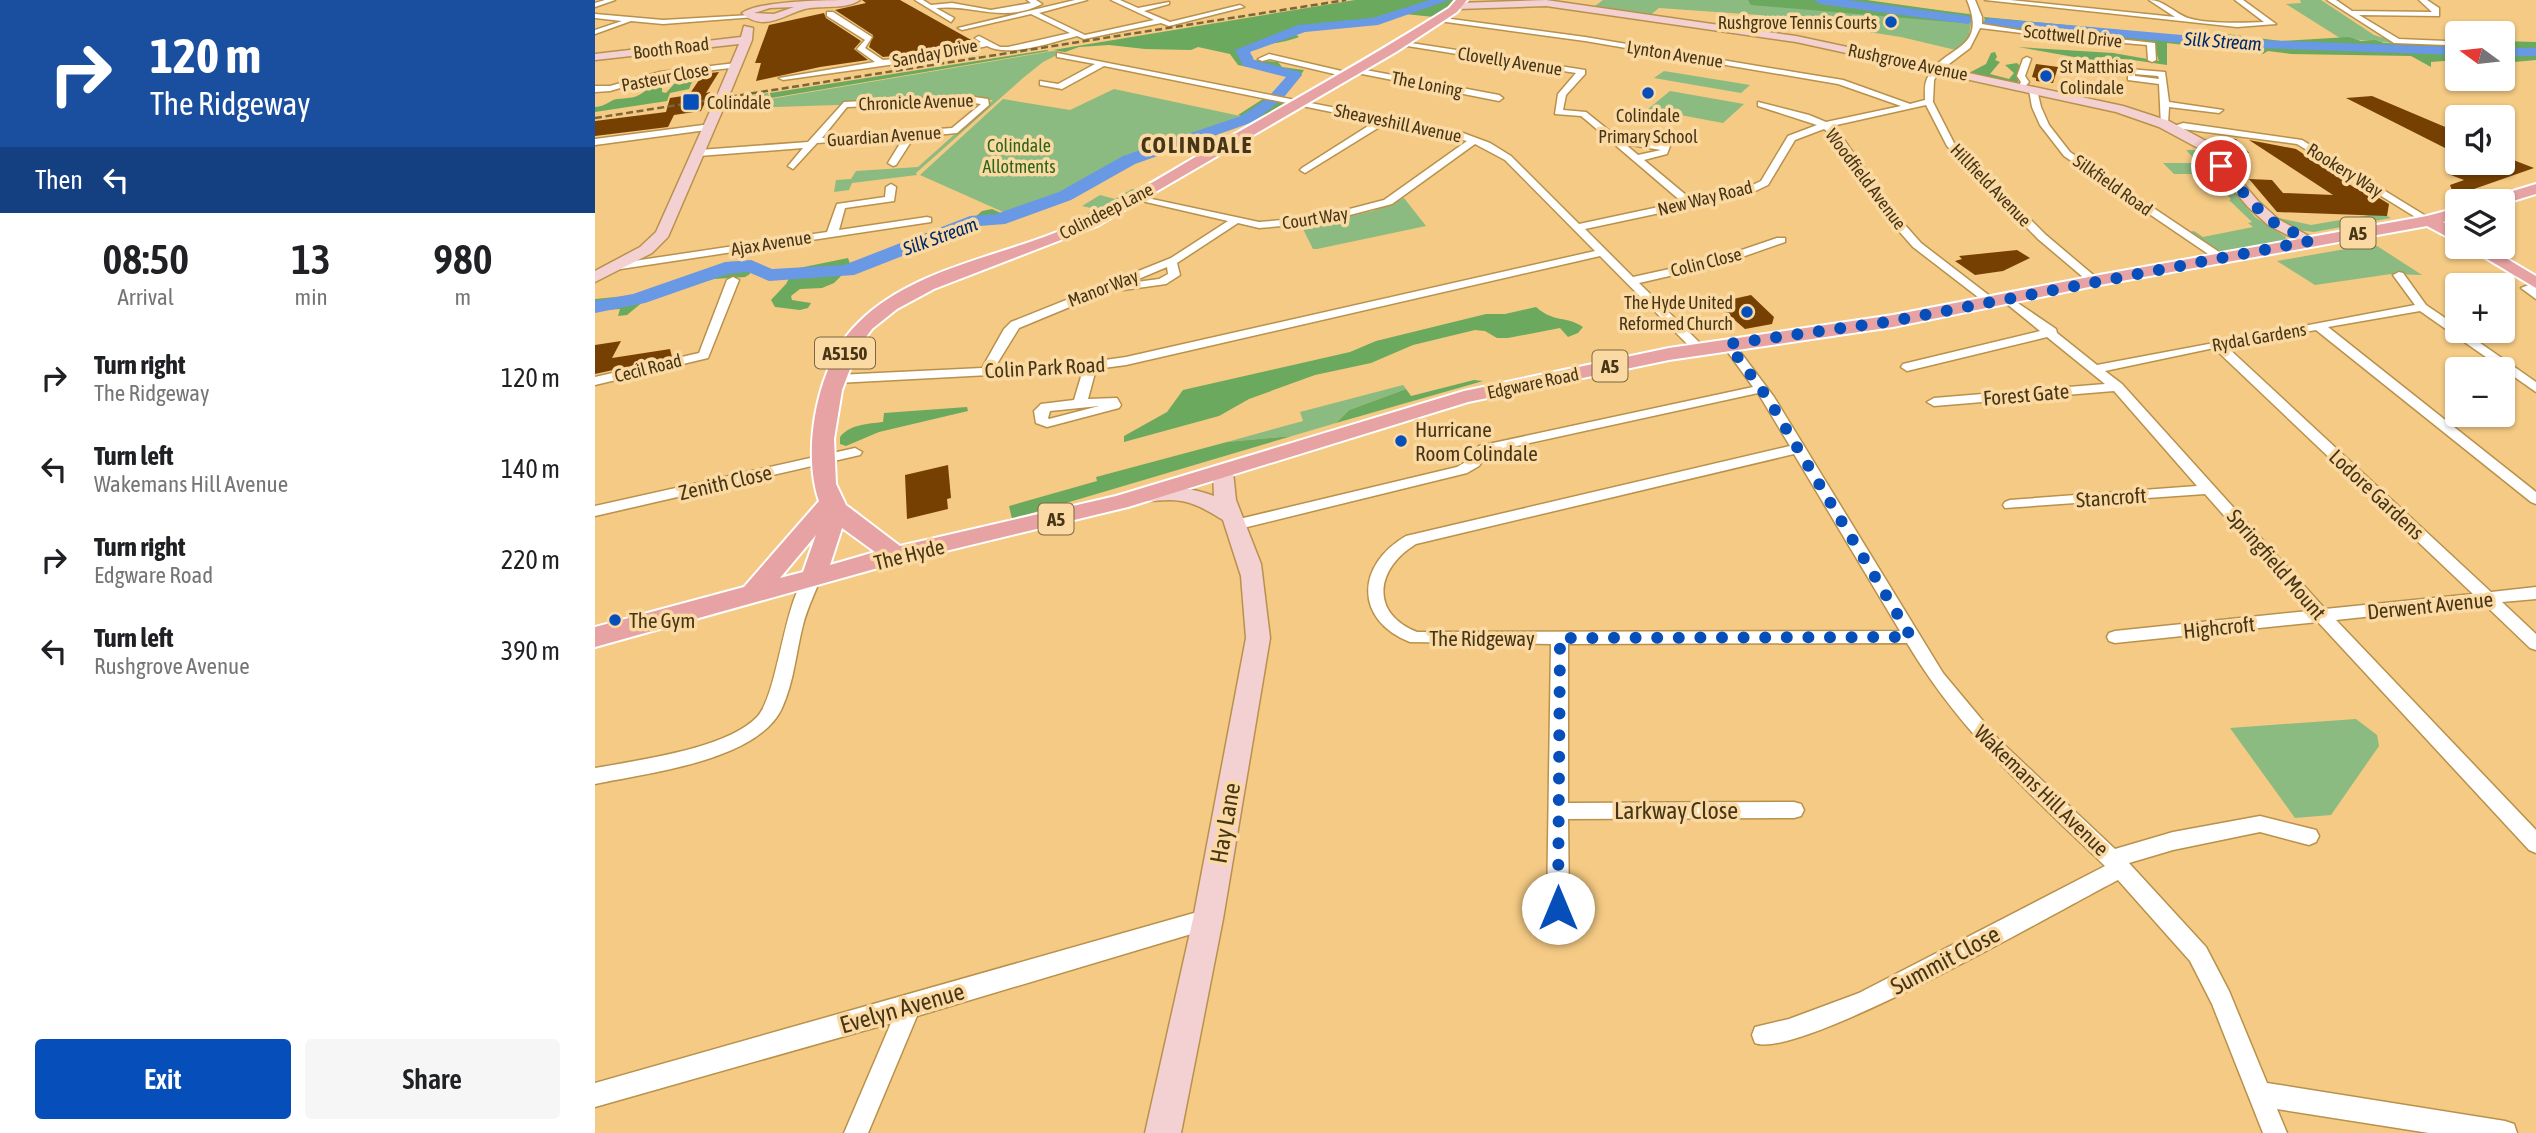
<!DOCTYPE html>
<meta charset="utf-8">
<style>
:root{--surface:#fff;--page:#f6f6f6;--text:#202124;--muted:#757577;--accent:#064eb9}
body{margin:0;font-family:"Asap Condensed",sans-serif;background:var(--page);color:var(--text);height:100vh;display:flex;flex-direction:column;font-size:26px;white-space:nowrap}
*{box-sizing:border-box;margin:0}
p{font-size:23px;color:var(--muted)}
.icon{flex:none;width:38px;height:38px;fill:none;stroke:currentColor;stroke-width:2;stroke-linecap:round;stroke-linejoin:round}
.map{position:relative;flex:1;overflow:hidden}
.side{display:flex;flex-direction:column;background:var(--surface);width:595px}
.side>*{flex:none}
.top-card{background:#1a4fa0;color:#fff;overflow:hidden}
.needle{width:46px;rotate:285deg}
.tools{position:absolute;left:1850px;top:21px;display:grid;gap:14px}
.tools a{display:grid;place-items:center;width:70px;height:70px;border-radius:7px;background:var(--surface);box-shadow:0 2px 5px #0004;font-size:35px}
.pin{position:absolute;display:grid;place-items:center;width:60px;height:60px;color:#fff;margin:-30px;border:4px solid #fff;border-radius:50%;box-shadow:0 2px 7px #0007}
.me{position:absolute;width:77px;margin:-38px;rotate:0deg;stroke-linejoin:round;filter:drop-shadow(0 0 5px #0008)}
.turn{display:flex;align-items:center;gap:24px;height:147px;padding:0 35px;font-size:32px}
.turn .icon{width:91px;height:91px;stroke-width:2.5}
.turn b{display:block;font-size:49px;line-height:60px}
.then{display:flex;align-items:center;height:66px;padding:0 35px;background:#0003;gap:14px;font-size:26px}
.eta{display:flex;justify-content:space-evenly;align-items:center;height:119px;text-align:center}
.eta b{font-size:42px;font-weight:600;line-height:49px}
.button{display:flex;gap:14px;margin-top:auto;padding:14px 35px}
.button a{flex:1;height:80px;border-radius:7px;background:var(--accent);color:#fff;font-size:28px;font-weight:600;line-height:80px;text-align:center}
.button a+a{background:var(--page);color:var(--text)}
ul{padding:0;list-style:none}
li{display:flex;align-items:center;gap:21px;height:91px;padding:0 35px}
li div{flex:1}
li b{display:block;font-size:26px}
li em{font-style:normal}
main{display:flex;flex:1;min-height:0}
.map>svg:first-child{display:block}
</style>
<main>
<section class="side">
<div class="top-card">
<div class="turn"><svg class="icon" aria-label="right" viewBox="0 0 24 24"><path d="M7 20v-9h11M14 6l5 5-5 5"/></svg><div><b>120 m</b>The Ridgeway</div></div>
<div class="then">Then<svg class="icon" aria-label="left" viewBox="0 0 24 24"><path d="M17 20v-9H6M10 6l-5 5 5 5"/></svg></div>
</div>
<div class="eta">
<div><b>08:50</b><p>Arrival</p></div>
<div><b>13</b><p>min</p></div>
<div><b>980</b><p>m</p></div>
</div>
<ul>
<li><svg class="icon" aria-label="right" viewBox="0 0 24 24"><path d="M7 20v-9h11M14 6l5 5-5 5"/></svg><div><b>Turn right</b><p>The Ridgeway</p></div><em>120 m</em></li>
<li><svg class="icon" aria-label="left" viewBox="0 0 24 24"><path d="M17 20v-9H6M10 6l-5 5 5 5"/></svg><div><b>Turn left</b><p>Wakemans Hill Avenue</p></div><em>140 m</em></li>
<li><svg class="icon" aria-label="right" viewBox="0 0 24 24"><path d="M7 20v-9h11M14 6l5 5-5 5"/></svg><div><b>Turn right</b><p>Edgware Road</p></div><em>220 m</em></li>
<li><svg class="icon" aria-label="left" viewBox="0 0 24 24"><path d="M17 20v-9H6M10 6l-5 5 5 5"/></svg><div><b>Turn left</b><p>Rushgrove Avenue</p></div><em>390 m</em></li>
</ul>
<div class="button"><a>Exit</a><a>Share</a></div>
</section>
<div class="map">
<svg width="1941" height="1133" viewBox="0 0 1941 1133">
<rect width="100%" height="100%" fill="#f4ca84"/>
<path fill="#8bbb81" d="M1008 0H1257L1376 14 1377 18 1372 46 1365 51 1306 37 1164 15 1064 8 1053 17 996 9Z
M1705 0H1726L1779 35 1808 44 1745 38 1691 4 1706 3Z
M458 51 468 52 448 62 428 78 321 173 322 175 257 183 254 190 239 192 241 180 256 179 261 171 323 167 398 100 180 107 142 105 143 98 173 93 175 99Z
M1069 71 1155 85 1146 93 1059 78Z
M519 89 650 117 550 150 468 195 415 215 325 175 408 99 475 110Z
M1075 91 1149 104 1128 123 1053 109Z
M1591 150H1603L1660 217 1691 237 1689 242 1627 251 1621 250 1594 232 1599 231 1608 237 1658 227 1653 223 1657 222 1634 200 1636 199 1613 174H1579L1568 163H1603Z
M537 189 544 190 488 221 483 220 500 209 487 206 505 195 520 199Z
M809 198 831 226 722 249H718L707 227 778 211Z
M1786 213 1796 218 1719 232 1701 230 1679 217 1716 225Z
M1779 244 1827 275 1796 274 1720 285 1682 261Z
M808 385 811 389 754 410 741 423 697 436 632 442 708 421 705 412Z
M1761 719 1782 735 1784 746 1736 815 1700 818 1635 728Z"/>
<path fill="#6ba95e" d="M760 0H859L852 9 839 17 810 14 790 21 706 30 699 33 704 37C688 44 663 43 651 53L658 57 656 59 659 60 683 62 687 67 709 70 703 79 696 75 643 65 635 54 603 47 596 50 550 49 514 45 484 47 470 52 458 50Z
M1153 0H1272L1378 15 1374 21 1369 23 1156 5Z
M1389 17 1626 40H1632L1631 34 1686 41 1754 37 1766 41 1780 40 1789 43 1862 45V60L1836 62V67L1816 56 1696 54 1673 51 1668 54 1572 43V65L1531 59 1496 60 1423 47 1518 53 1564 61 1558 42 1481 36 1459 37 1439 31 1405 28 1390 21Z
M1908 41 1941 42V60L1908 63Z
M452 50 454 51 176 98 175 93Z
M1400 52 1402 57 1400 60 1405 62 1395 74 1414 79 1419 73 1410 65 1422 63 1426 67 1423 83 1372 74 1391 64 1396 53Z
M89 79H103L97 82 94 89 75 93 72 101 0 112V107C12 106 15 100 22 99 41 97 40 99 55 87H67V92L71 93 79 84Z
M668 99 691 104 664 120 595 139 539 160 478 196 433 214 427 213 426 211 470 195 552 150 651 118 643 115Z
M397 209 419 219C405 225 392 220 378 226V231L354 235 319 250 302 252 248 274 239 283 227 288 205 289 196 296 197 300 216 303 213 308 205 310 180 307 176 300 191 284 199 269 253 258 255 264 252 266 264 264 348 227 378 219 387 211Z
M139 266 155 270V274L150 277 119 279 74 291 49 301 32 315 23 316 25 309 0 311V299L41 295 103 272Z
M941 307C961 324 971 315 988 327L983 333 973 337 965 328 913 338H902L890 331 880 330 818 345 776 363 720 375 654 399 624 416 529 442V436L572 412 588 390 755 352 781 341 891 314H910Z
M879 380 888 381 741 423 754 410 811 389 816 396Z
M372 407 373 411 284 432 251 446 245 444V437C255 424 273 424 288 422L289 413Z
M697 436 417 519 414 506 502 481 501 477 632 442Z"/>
<g fill="none" stroke-linecap="round" stroke-linejoin="round">
<path fill="#6998e4" fill-rule="evenodd" d="M835 0H854L783 25 710 32 655 52 659 60 705 72 707 75 689 97 684 99 676 94 691 77 648 66 640 50 703 25 777 18Z
M1219 0H1253L1373 16 1379 20 1373 24 1225 4Z
M1394 18 1632 39 1862 47V55L1632 47 1389 25 1387 22Z
M1908 48H1941V56H1908Z
M675 97 683 102 680 105 658 122 540 164 476 200 410 224 384 226 259 275 174 281 153 272 133 274 50 303 0 313V301L38 294 130 262 156 260 177 269 249 265 375 216 401 214 464 192 528 156 646 116Z"/>
</g>
<path fill="#764003" d="M267 0H305L378 41 329 53 288 57 274 47 278 35 240 10 271 3Z
M229 13 231 18 266 41 259 49 273 60 225 67 161 81 166 63H160L174 25Z
M1441 64 1463 67 1458 83 1441 81V78L1437 77Z
M124 72 111 93 115 92 106 111 79 115 73 127 0 136V121L71 112 75 98 94 95 108 74Z
M1777 96 1862 132V154L1751 98Z
M1626 137 1641 139 1654 153 1635 154 1622 142Z
M1654 140 1701 149 1760 188 1766 187 1794 204 1792 216 1682 212 1654 179 1677 180 1688 193 1738 195Z
M1908 156 1939 168 1859 196 1855 185 1869 180 1853 174 1889 163H1908Z
M1422 250 1435 258 1408 271 1380 275 1360 261 1367 259 1364 256Z
M1156 295 1179 317 1177 324 1150 329 1120 303Z
M26 341 17 358 75 349 77 357 0 374V345Z
M353 465 356 498 352 499 353 509 312 519 310 475Z"/>
<g fill="none" stroke-linecap="round" stroke-linejoin="round">
<defs>
<path id="street" d="M10 0H20L0 7V3Z
M320 0H328L336 5 357 3 396 10 436 3 432 0H441L447 4C407 24 379 4 341 8L359 18 356 22Z
M480 0H492L444 13 490 35 559 20 516 0H525L543 8 574 2V4L549 11 575 22 645 5 649 7 574 26 566 23 489 39 482 36C458 42 413 58 392 46L329 60 188 80 184 78 280 62 262 49 270 40 232 16V12H238L277 37 270 48 288 60 329 56 386 42 380 38 384 36 405 47H413L475 33 436 14 367 30 363 28Z
M1372 0H1380L1387 17V24L1467 37 1494 36 1560 43 1561 60 1557 62 1553 60 1552 45 1494 40 1467 41 1435 34 1385 28 1375 48 1346 70 1339 80 1338 102 1359 143 1451 235 1503 279V283H1495L1443 239 1352 146 1331 105 1237 126 1243 131 1303 217 1326 243 1400 300V304H1392L1318 247 1295 221 1237 135 1229 129 1200 140 1173 185 1154 194 990 229 1038 277 1120 259 1182 238H1190V242L1127 264 1044 283 1108 346V352H1100L1005 256 531 365 501 369 493 399 522 398 526 405 524 408 452 427 441 423 439 411 446 404 479 400 488 370 242 383 236 379 242 375 387 368 409 329 416 322 576 258 633 221 538 199V195L664 222 724 217 789 200 872 141 791 123 710 173 705 170 707 168 781 121 509 66 467 89 445 85V81L463 84 500 64 462 57V53L868 133 895 143 916 156 984 224 1087 202 991 120 986 116 960 114 963 94 981 73 806 45 803 41 990 70V74L971 95 968 110 991 112 1022 137 1075 146 1072 154 1049 160 1097 200 1147 190 1166 181 1193 136 1222 125 1163 106V102L1214 115 1231 122 1306 106 1243 84 990 41 844 21 841 17 990 37 1205 73 1248 80 1315 104 1330 100C1330 94 1329 85 1332 79 1347 44 1394 53 1372 0ZM880 144 910 160 1000 251 531 357 496 362 400 367 424 328 523 287 528 290 571 284 585 275 582 263 643 223 664 228 724 223 797 204ZM1030 144 1066 150 1043 155ZM572 267 573 274 564 279 534 283ZM504 406 454 419 453 418 455 411Z
M1390 0H1415L1580 17 1554 0C1569 0 1579 13 1593 18 1611 24 1649 23 1669 22L1640 0H1648L1681 24 1642 27Z
M1732 0H1741L1757 11 1837 12 1824 0H1832L1844 8V16L1764 15 1804 39 1851 41 1855 43 1851 45 1799 43Z
M0 14 68 20 156 15 160 17 68 24 36 21 0 34V30L27 21 0 18Z
M674 54 755 73 756 75 752 77 675 59 667 61 663 59Z
M1432 57 1436 59 1430 76 1434 82 1428 89H1422L1426 82 1422 76 1428 59Z
M141 63 144 67 66 76 15 91 0 92V86H15L65 72Z
M760 68 904 95 908 98 904 101 757 72Z
M1533 69 1570 72 1574 102 1628 110 1624 113 1574 107 1573 124 1566 126 1564 84 1533 80ZM1540 74 1563 76 1564 79 1540 76Z
M1438 87 1442 90 1446 107 1454 125 1475 152 1630 256V260H1622L1469 156 1445 125 1437 107 1434 90Z
M372 96 393 99 394 105 362 133 319 137 301 165 298 166 293 163 309 137 222 143 198 169 193 166 208 148 104 156 99 153 104 150 213 142 249 102ZM372 102 386 104 357 128 227 138 252 107Z
M1588 123 1707 140 1839 221 1830 223 1702 144 1588 129 1578 131 1574 128Z
M116 124 119 125V129L0 145V139Z
M296 184 301 187 299 201 250 208 244 230 332 217 336 218V222L19 270 13 267 19 264 232 232 242 204 290 197 291 187Z
M1804 272 1808 273 1831 305 1862 326V331H1868L1941 382V392L1825 311 1733 327 1941 492V504L1936 502 1721 330 1631 346 1896 592 1941 587V599L1907 602 1941 634V650L1935 648 1889 604 1741 620 1941 830V853L1934 850 1723 622 1520 643 1514 641 1512 637 1514 633 1520 631 1713 611 1610 494 1410 508 1408 505 1410 502 1415 500 1602 486 1519 391 1339 406 1332 402 1339 398 1510 384 1452 337 1312 371 1306 367 1308 364 1445 331 1407 300V296L1411 295 1461 329 1462 333 1502 365 1820 305 1798 275ZM1619 348 1878 594 1730 609 1527 384 1510 371Z
M138 277 144 280 113 358 0 385V377L104 353 132 280Z
M1941 282V299L1926 288Z
M1133 340 1137 341 1179 397 1348 673 1403 739 1520 849 1578 832 1665 816 1721 830 1724 836 1721 842 1714 845 1665 832 1578 850 1534 863 1611 947 1634 991 1672 1083 1910 1121 1919 1124 1922 1133H1834L1682 1109 1692 1133H1668L1617 1004 1595 961 1523 880C1468 908 1204 1061 1160 1043L1157 1035 1160 1027 1194 1019 1264 993 1510 866C1436 795 1365 732 1312 643L973 644V803L1199 802 1206 804 1209 810 1206 816 1199 818 973 819 974 907 970 914 963 917 956 914 952 907 956 644 815 642C759 620 761 565 811 536L1195 446 1163 393 894 452 884 466 872 473 640 530 632 525 640 520 862 467 874 460 884 446 1158 387 1127 344ZM1199 454 1305 631 822 632C774 613 781 568 821 544Z
M260 448 267 452 265 455 0 516V506Z
M217 574 225 580C219 595 212 609 208 625 201 652 199 682 187 708 163 761 52 773 0 784V768C44 760 131 749 162 717 185 693 190 582 217 574Z
M613 909 620 912 624 919 620 926 613 929 322 1016 273 1133H249L296 1023 0 1107V1083Z"/>
<path id="secondary" d="M265 0C252 9 231 6 215 8 195 10 170 35 147 13 165 0 238 0 265 0ZM199 7 179 14 159 13 175 8Z
M951 0 1201 36 1528 106 1574 121 1613 142 1663 201 1683 219 1723 241 1720 244H1710L1673 225 1653 207 1603 148 1564 127 1521 112 1201 42 951 6 863 9 858 6 863 3Z
M149 26 158 28 157 40 136 91 130 95 124 91 144 44 0 60V54L146 37Z
M126 96 132 100 73 237 57 253 0 282V271L45 247 61 232 120 100Z
M628 466 635 467 638 472 641 500 666 564 675 638 628 919 586 1133H550L598 919 651 638 646 576 628 520C610 509 596 500 574 500 564 500 554 502 545 500L541 495 545 490C569 484 596 487 619 496L618 472 621 467Z"/>
<path id="primary" d="M861 0H872L862 12 801 52 502 226 339 289 302 309 277 329 263 348 247 390 239 439 241 484 251 505 305 546 521 496 869 391 1074 348 1298 315 1499 276 1832 216 1862 208V218L1848 222 1862 230V242L1832 226 1499 286 1298 327 1074 360 873 402 533 507 301 563 0 647V627L149 587 224 501C206 450 223 361 263 323 323 263 420 256 493 218 539 194 585 166 631 139 706 96 781 54 854 8ZM247 528 280 552 235 565ZM221 535 208 572 185 578Z
M1941 184V194L1908 204V201H1893L1895 198Z
M1872 247H1892L1941 276V288Z"/>
</defs>
<use href="#street" stroke="#b9914b" stroke-width="3"/>
<use href="#secondary" stroke="#b9914b" stroke-width="3"/>
<use href="#primary" stroke="#fff" stroke-width="4"/>
<use href="#street" fill="#fff" fill-rule="evenodd"/>
<use href="#secondary" fill="#f3d0d2" fill-rule="evenodd"/>
<use href="#primary" fill="#e7a2a4" fill-rule="evenodd"/>
<path stroke="#7d6439" stroke-width="2.5" stroke-dasharray="7 3.5" stroke-linecap="butt" d="M0 118 751 0"/>
<defs>
<path id="secondary-bridge" d="M126 100 130 91"/>
</defs>
<use href="#secondary-bridge" stroke="#b9914b" stroke-width="13" stroke-linecap="butt"/>
<use href="#secondary-bridge" stroke="#f3d0d2" stroke-width="11"/>
</g>
<g fill="none" stroke-linecap="round" stroke-linejoin="round">
<path stroke="#064eb9" stroke-width="12" stroke-dasharray="0 21.6" d="M963 908 965 638 1316 637 1172 397 1133 344 1298 321 1715 241 1678 222 1658 204 1626 166"/>
</g>
<g fill="#064eb9" stroke="#fbd9a2" stroke-width="2.5">
<circle cx="1296" cy="22" r="7"/>
<circle cx="1451" cy="76" r="7"/>
<circle cx="1053" cy="93" r="7"/>
<rect x="87" y="93" width="18" height="18" rx="3.5"/>
<circle cx="1152" cy="312" r="7"/>
<circle cx="806" cy="441" r="7"/>
<circle cx="20" cy="620" r="7"/>
</g>
<g text-anchor="middle" dominant-baseline="central" stroke-width="7" stroke-linejoin="round" paint-order="stroke">
<g font-size="18" fill="#463517" stroke="#fbd9a2" text-anchor="end">
<text x="1282" y="22">Rushgrove Tennis Courts</text>
<text x="1465" y="66" text-anchor="start">St Matthias<tspan x="1465" dy="21">Colindale</tspan></text>
<text x="112" y="102" text-anchor="start">Colindale</text>
<text x="1053" y="115" text-anchor="middle">Colindale<tspan x="1053" dy="21">Primary School</tspan></text>
<text x="1138" y="302">The Hyde United<tspan x="1138" dy="21">Reformed Church</tspan></text>
</g>
<g font-size="18" fill="#463517" stroke="#fbd9a2">
<text transform="translate(1478 36) rotate(6)">Scottwell Drive</text>
<text transform="translate(76 48) rotate(-7)">Booth Road</text>
<text transform="translate(340 53) rotate(-11)">Sanday Drive</text>
<text transform="translate(1080 54) rotate(9)">Lynton Avenue</text>
<text transform="translate(915 61) rotate(9)">Clovelly Avenue</text>
<text transform="translate(1313 62) rotate(12)">Rushgrove Avenue</text>
<text transform="translate(70 77) rotate(-11)">Pasteur Close</text>
<text transform="translate(832 84) rotate(11)">The Loning</text>
<text transform="translate(321 102) rotate(-2)">Chronicle Avenue</text>
<text transform="translate(803 123) rotate(12)">Sheaveshill Avenue</text>
<text transform="translate(289 136) rotate(-4)">Guardian Avenue</text>
<text transform="translate(1750 170) rotate(32)">Rookery Way</text>
<text transform="translate(1271 179) rotate(53)">Woodfield Avenue</text>
<text transform="translate(1396 185) rotate(46)">Hillfield Avenue</text>
<text transform="translate(1518 185) rotate(35)">Silkfield Road</text>
<text transform="translate(1110 198) rotate(-14)">New Way Road</text>
<text transform="translate(511 211) rotate(-27)">Colindeep Lane</text>
<text transform="translate(720 218) rotate(-9)">Court Way</text>
<text transform="translate(176 243) rotate(-9)">Ajax Avenue</text>
<text transform="translate(1111 262) rotate(-14)">Colin Close</text>
<text transform="translate(508 288) rotate(-21)">Manor Way</text>
<text transform="translate(1664 337) rotate(-10)">Rydal Gardens</text>
<text transform="translate(53 368) rotate(-14)">Cecil Road</text>
<text transform="translate(938 383) rotate(-12)">Edgware Road</text>
</g>
<g font-size="18" fill="#2a651b" stroke="#fbd9a2">
<text x="424" y="145">Colindale<tspan x="424" dy="21">Allotments</tspan></text>
</g>
<g font-size="19" font-style="italic" fill="#00296b" stroke="#fbd9a2">
<text transform="translate(1628 41) rotate(4)">Silk Stream</text>
<text transform="translate(345 236) rotate(-20)">Silk Stream</text>
</g>
<g fill="#fbd9a2" stroke="#7c6641" stroke-width="2">
<rect x="1745.5" y="217.5" width="35" height="31" rx="5"/>
<rect x="220" y="337.5" width="60" height="31" rx="5"/>
<rect x="997.5" y="350.5" width="35" height="31" rx="5"/>
<rect x="443.5" y="503.5" width="35" height="31" rx="5"/>
</g>
<g font-size="19" font-weight="bold" fill="#463517">
<text x="1763" y="233">A5</text>
<text x="250" y="353">A5150</text>
<text x="1015" y="366">A5</text>
<text x="461" y="519">A5</text>
</g>
<g font-size="21" fill="#463517" stroke="#fbd9a2">
<text transform="translate(450 367) rotate(-3)">Colin Park Road</text>
<text transform="translate(1431 394) rotate(-5)">Forest Gate</text>
<text transform="translate(130 482) rotate(-13)">Zenith Close</text>
<text transform="translate(1782 494) rotate(43)">Lodore Gardens</text>
<text transform="translate(1516 497) rotate(-4)">Stancroft</text>
<text transform="translate(314 554) rotate(-14)">The Hyde</text>
<text transform="translate(1682 564) rotate(49)">Springfield Mount</text>
<text transform="translate(1835 605) rotate(-6)">Derwent Avenue</text>
<text transform="translate(1624 627) rotate(-6)">Highcroft</text>
<text x="887" y="638">The Ridgeway</text>
<text transform="translate(1447 790) rotate(44)">Wakemans Hill Avenue</text>
</g>
<g font-size="21" fill="#463517" stroke="#fbd9a2" text-anchor="start">
<text x="820" y="429">Hurricane<tspan x="820" dy="24">Room Colindale</tspan></text>
<text x="34" y="620">The Gym</text>
</g>
<g font-size="23" font-weight="bold" letter-spacing="2" fill="#463517" stroke="#fbd9a2">
<text x="602" y="145">COLINDALE</text>
</g>
<g font-size="24" fill="#463517" stroke="#fbd9a2">
<text x="1081" y="810">Larkway Close</text>
<text transform="translate(630 823) rotate(-80)">Hay Lane</text>
<text transform="translate(1350 960) rotate(-28)">Summit Close</text>
<text transform="translate(307 1008) rotate(-16)">Evelyn Avenue</text>
</g>
</g>
</svg>
<div class="tools">
<a><svg class="needle" viewBox="-14 -14 28 28"><path d="M0-13l5 13h-10z" fill="#e53935"/><path d="M0 13l5-13h-10z" fill="#757577"/></svg></a>
<a><svg class="icon" aria-label="sound" viewBox="0 0 24 24"><path d="M4 9h4l5-4v14l-5-4H4zM17 9q2 3 0 6"/></svg></a>
<a><svg class="icon" aria-label="layers" viewBox="0 0 24 24"><path d="M12 4l9 5-9 5-9-5zM3 14l9 5 9-5"/></svg></a>
<a>+</a>
<a>−</a>
</div>
<div class="pin" style="left:1626px;top:166px;background:#d93025"><svg class="icon" aria-label="arrive" viewBox="0 0 24 24"><path d="M6 21V4h12l-3 4 3 4H6"/></svg></div>
<svg class="me" style="left:963px;top:908px" viewBox="-20 -20 40 40"><circle r="19" fill="#fff"/><path d="M0-13L10 11 0 6-10 11z" fill="#064eb9"/></svg>
</div>
</main>
